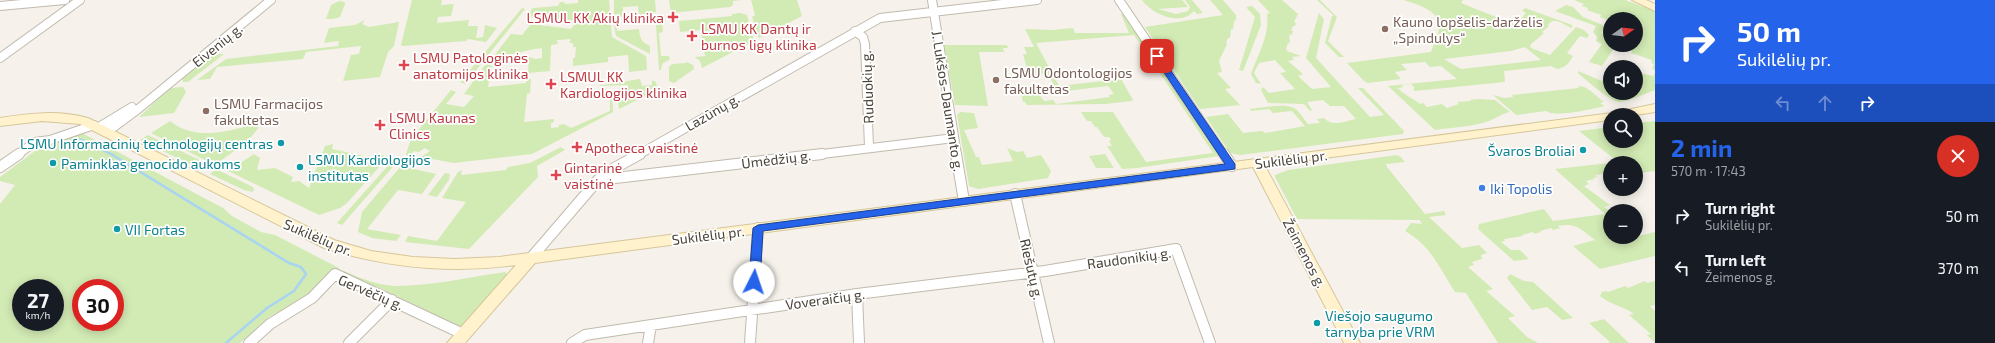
<!DOCTYPE html>
<meta charset="utf-8">
<style>
:root{--surface:#171b24;--page:#20242c;--text:#f1f3f6;--muted:#9ea1a6;--accent:#2563eb}
body{margin:0;font-family:"Exo 2",sans-serif;background:var(--page);color:var(--text);height:100vh;display:flex;flex-direction:column;font-size:15px;white-space:nowrap}
*{box-sizing:border-box;margin:0}
p{font-size:13px;color:var(--muted)}
.icon{flex:none;width:22px;height:22px;fill:none;stroke:currentColor;stroke-width:2;stroke-linecap:round;stroke-linejoin:round}
.map{position:relative;flex:1;overflow:hidden}
.details{display:flex;flex-direction:column;background:var(--surface);width:340px}
.details>*{flex:none}
.hud{background:#2563eb;color:#fff;overflow:hidden}
.needle{width:26px;rotate:75deg}
.buttons{position:absolute;left:1603px;top:12px;display:grid;gap:8px}
.buttons a{display:grid;place-items:center;width:40px;height:40px;border-radius:50%;background:var(--surface);box-shadow:0 2px 10px #0003;font-size:20px}
.speed{position:absolute;left:12px;top:279px;display:flex;gap:8px;font-size:20px;font-weight:700;text-align:center}
.speed>*{display:grid;place-content:center;width:52px;height:52px;border-radius:50%;background:var(--surface);box-shadow:0 2px 10px #0003;line-height:1}
.speed small{font-size:10px;font-weight:400}
.speed .limit{border:6px solid #d22;background:#fff;color:#111}
.pin{position:absolute;display:grid;place-items:center;width:34px;height:34px;color:#fff;margin:-17px;border-radius:8px;box-shadow:0 2px 6px #0006}
.me{position:absolute;width:44px;margin:-22px;rotate:4deg;stroke-linejoin:round;filter:drop-shadow(0 0 3px #0008)}
.turn{display:flex;align-items:center;gap:14px;height:84px;padding:0 16px;font-size:18px}
.turn .icon{width:52px;height:52px;stroke-width:2.5}
.turn b{display:block;font-size:28px;line-height:34px}
.lanes{display:flex;align-items:center;height:38px;padding:0 16px;background:#0003;justify-content:center;gap:20px;direction:ltr}
.lanes .off{opacity:.35}
.round{display:grid;place-items:center;flex:none;width:42px;height:42px;border-radius:21px;background:var(--page)}
.head{display:flex;align-items:center;justify-content:space-between;height:68px;padding:0 16px}
h1{font-size:24px;font-weight:700;line-height:30px;color:var(--accent)}
ul{padding:0;list-style:none}
li{display:flex;align-items:center;gap:12px;height:52px;padding:0 16px}
li div{flex:1}
li b{display:block;font-size:15px}
li em{font-style:normal}
main{display:flex;flex:1;min-height:0}
.map>svg:first-child{display:block}
</style>
<main>
<div class="map">
<svg width="1655" height="343" viewBox="0 0 1655 343">
<rect width="100%" height="100%" fill="#f6f2eb"/>
<path fill="#d2eab4" fill-rule="evenodd" d="M412 0H442L441 5 454 4 451 16 438 17 437 23 469 20 468 26H478L476 38 483 37 485 25 497 28 486 42 468 39 466 41 403 46 401 45Z
M578 0H609L612 37 646 56 647 70 629 72 628 55 608 57V62L573 66V58H575L576 47H573V43H569L571 39 557 40 558 44 551 45 550 71 528 73 529 59 492 63 488 87 526 83 527 79H531L530 93 527 94 524 122 554 119V122L551 123V128L559 127V125L564 124 571 128 610 111V90L612 91 613 112 532 154 454 163 421 157 430 151 425 148 419 152 414 151 409 157 406 154 411 139 451 90 456 92 446 104 464 107 474 96 464 94 488 61 529 57 535 59 542 58V48C525 50 510 56 493 57L511 34 522 35 531 24 571 29 577 21 526 16 533 8 558 6 560 2H564L565 4 578 3Z
M614 0H655L656 12 639 15 638 6 623 7V16L614 18Z
M669 0H743L733 1V5L730 7 671 13Z
M751 0H797L802 16 759 38 752 17 755 15Z
M1142 0H1182L1188 7 1158 9 1176 14 1188 11 1190 7 1185 0H1192L1203 13 1197 14 1194 11C1180 27 1152 14 1142 0Z
M1210 0H1223L1236 15V21L1234 20 1233 29H1231L1230 38H1228L1226 43 1227 44 1219 61 1222 72 1217 73 1231 88 1225 89 1240 105 1200 109 1145 27 1223 15Z
M1258 0H1282L1298 14 1294 22 1296 23 1295 26H1293L1291 31H1293L1292 35 1290 34 1289 39 1290 40 1289 44 1288 43 1286 49 1287 51 1301 56 1292 57 1294 60 1288 61 1303 74 1298 76 1312 89 1331 87 1306 58 1319 13 1324 19 1316 58 1370 117 1384 115 1358 88H1363L1404 131 1403 134 1240 155 1230 153 1206 117 1228 114 1243 133 1262 131 1265 133 1305 126 1292 111 1273 113 1269 109 1251 111 1250 109C1260 108 1284 103 1294 108 1299 111 1304 119 1308 124L1320 123 1317 119 1324 118C1333 128 1348 120 1356 119L1344 106H1330L1323 100 1307 102 1312 110 1310 111 1304 104 1268 103 1261 90 1263 87 1269 93 1295 89 1280 73 1286 72 1275 60 1259 63 1254 73 1261 84 1256 83 1251 74C1258 54 1270 35 1267 14L1270 13Z
M1317 0H1320L1337 17 1328 41 1344 57H1339L1325 43 1332 16H1334Z
M1403 0H1463L1461 3 1516 25 1526 13 1522 11 1525 8 1572 25V28C1564 26 1555 15 1548 25L1549 26 1542 32 1544 33 1530 45 1531 48 1550 55 1576 27 1584 30 1589 35 1587 38 1580 36 1567 53 1573 56C1568 64 1567 67 1557 69L1551 66 1504 71 1505 82 1415 91 1413 89 1415 88 1411 84 1402 85 1403 87 1398 88C1405 96 1412 97 1420 104L1423 103 1427 107 1442 104 1447 108 1459 104 1457 102 1471 101 1470 100 1477 99 1495 100 1510 112C1501 114 1497 118 1489 121 1473 127 1453 127 1435 130L1388 86 1457 79 1441 66 1430 67 1425 62 1401 64 1407 70 1395 72 1401 79 1368 83 1364 81 1347 63 1431 52C1433 44 1440 32 1439 24 1438 10 1414 3 1403 0ZM1525 47 1541 60 1461 69 1444 59 1511 51Z
M1574 0H1625L1655 11V71L1652 68 1654 64 1651 63 1652 60 1631 53 1632 51 1617 45H1636V19H1610V21L1600 17 1601 15 1587 10 1588 8 1582 6 1584 4Z
M339 1 345 2V4L340 17 333 19H326L331 5Z
M1566 5 1573 7 1583 17 1605 26 1601 33 1610 37V45H1616L1602 66 1589 62 1602 44 1596 41 1597 37 1593 32 1596 26 1555 11Z
M1252 6 1260 14 1261 25 1243 71 1239 70 1255 17 1246 7Z
M522 8 525 9 465 84 460 82Z
M740 13 747 15 754 41 702 68 700 61 695 57 706 56 704 53 701 30 680 32 679 21 732 16V14Z
M1121 14H1124L1143 43 1140 44 1134 35 1036 43 1059 86 1121 79 1133 100 1132 101 1105 104 1027 105 1025 102H1023L1020 87 1032 85 1044 101 1053 100 1056 104 1110 97 1109 95 1114 94 1108 86 1058 92 1049 76 1043 74 1029 76 1023 54H1027L1024 47H1034L1025 29 1052 30 1073 28 1075 33H1129Z
M365 20 362 24 369 27 399 22 394 46 388 52 380 77 343 81 351 55 359 54 361 46 306 52 303 59 217 67 210 79 197 80 226 59 338 46 339 41 324 43 329 28 355 25Z
M662 22 663 32 659 33 661 56H669L670 59 662 64 661 70H659L656 26 657 23Z
M614 25H617V31L639 29C640 38 641 42 650 46V54L616 36Z
M944 45H1007L1008 48H1003L1004 52H979L988 106 955 105Z
M220 54H224L188 82H183L182 78 209 56Z
M687 62 693 65 694 69 674 83 669 81V67L672 64 686 63Z
M1157 69 1162 70 1219 156 1137 168 1122 169 1107 146H1112L1109 141 1111 140 1109 137H1104L1097 127H1095L1091 121H1087L1081 112H1113L1146 162 1213 153Z
M1578 71 1602 81 1604 79 1610 82V93H1636L1637 72 1653 76 1655 73V90C1646 93 1628 102 1619 102 1610 101 1586 80 1578 73Z
M640 79 642 86 652 85V80L656 82 657 88 655 91 619 109 617 96 628 93V85L597 86Z
M1578 86C1587 85 1597 97 1604 102L1600 103 1605 106C1592 109 1556 118 1546 111L1516 115 1493 95 1504 98 1513 97 1512 95 1579 88Z
M183 87 186 92 174 113 139 117 170 88Z
M960 112 974 113 978 128 964 130 976 157H979L982 165 1013 161 1007 148 1017 152 1023 151 1027 158 1041 155 1051 171 1048 178 978 189 969 186 957 115Z
M170 121C196 142 232 131 261 122 254 140 230 153 215 165L151 133Z
M1655 121V171L1639 173 1641 175 1636 176V163H1612L1618 162 1579 131 1610 127V141H1636V123Z
M82 133 223 208 232 216 261 232 275 235 339 268 315 290 299 301 269 317 240 343H0V204L15 185 0 181V177L39 148 53 141ZM21 288H55V322H21ZM81 288H115V322H81Z
M148 135 212 166 204 171 140 140Z
M333 144 332 149 372 158 376 153 388 157 347 203 340 208 319 215 228 171 254 154 260 158 257 170 275 168 293 177 291 182 299 181 309 188 325 146Z
M561 147 565 150 537 166 538 177 469 249 405 242 408 236 437 241 466 202 442 198 458 172 462 170 461 175 506 170 508 167 530 163Z
M1105 154 1114 168H1096L1089 156Z
M1397 155 1401 157 1405 162 1386 164 1387 167 1425 214 1444 211 1446 215 1429 217 1462 248 1479 245 1487 253 1481 255 1482 259 1472 262 1474 265 1468 267 1493 289 1486 291 1515 316 1508 318 1527 337 1538 343H1498L1466 293 1455 292C1439 267 1431 246 1405 231L1411 223 1422 224 1420 220 1297 219 1275 177V175L1288 170Z
M396 158 398 161 348 218 342 225 337 223 393 160Z
M1610 163V174L1608 173 1596 175 1597 177 1593 178 1595 179 1586 181 1589 184 1584 186 1610 205 1604 207 1610 211V237H1636V235L1639 236 1655 232V256L1600 269 1573 246 1595 240C1581 230 1577 222 1558 226L1560 228 1553 230 1551 228 1540 231 1541 232 1535 234 1533 232 1522 235 1523 236 1504 239 1505 241 1501 242 1511 250H1520L1529 259 1514 261 1478 229 1479 224 1544 209 1553 221 1605 214 1555 169Z
M401 166 436 174 422 194 398 190 367 229 401 235 396 241 372 238 358 232 362 212Z
M216 169 253 187 254 189 253 192 244 190 210 174Z
M445 173 450 174 449 180 437 197 428 195Z
M344 271C360 278 377 285 395 286 431 286 469 277 505 272L507 274V278L463 326 460 327 380 288 365 284 341 272Z
M1510 274 1524 281 1533 282 1573 318 1562 320 1547 307 1532 310 1507 278Z
M1645 281 1647 283 1655 281V305L1650 306 1655 311V343L1647 335 1651 334 1629 315 1634 314C1623 306 1611 305 1600 296L1602 292 1606 291 1608 292 1625 286 1628 288Z
M1604 319 1629 343H1608L1610 342 1589 323Z"/>
<g fill="none" stroke-linecap="round" stroke-linejoin="round">
<path stroke="#a8d4f2" stroke-width="2" d="M80 139 113 155"/>
<path stroke="#a8d4f2" stroke-width="2.5" d="M111 154 289 263 301 267 306 274 294 291 267 308 226 343"/>
<defs>
<path id="street-far1" d="M932 0 957 155
M1119 0 1224 155
M0 6 65 0
M855 31 863 37 865 44 869 147
M0 58 80 0
M99 127 132 107
M107 132 137 110 271 0
M17 155 35 142 50 140 94 125
M638 155 880 18 1037 0
M814 155 954 138"/>
<path id="street" d="M956 154 964 201
M1224 154 1232 166
M0 167 19 154
M598 180 822 154
M1015 194 1049 343
M531 258 598 180 609 171 640 154
M857 294 859 343
M249 343 270 324 312 298 335 274 463 334
M349 343 392 300
M572 343 585 335 857 294 1045 271 1176 249 1210 343
M648 343 651 325
M750 343 758 228"/>
<path id="secondary" d="M1632 0H1646L1655 4V11Z
M1655 104V112L1636 115H1610V120L1265 166 1360 343H1344L1253 167 535 263 465 343H447L516 265C450 274 388 268 324 248L80 124 42 121 0 126V118C30 113 59 110 88 118L334 240 371 251 413 257 455 259 499 257 1612 113Z"/>
</defs>
<use href="#street-far1" stroke="#c1baad" stroke-width="10"/>
<use href="#street" stroke="#c1baad" stroke-width="12"/>
<use href="#secondary" stroke="#d6c69a" stroke-width="2"/>
<use href="#street-far1" stroke="#fff" stroke-width="8"/>
<use href="#street" stroke="#fff" stroke-width="10"/>
<use href="#secondary" fill="#fff2cc" fill-rule="evenodd"/>
</g>
<path fill="#2563eb" stroke="#184099" d="M1154 55H1160L1235 164V169L763 231 760 282 758 285H751L749 282 753 228 758 225 1225 164 1153 56Z"/>
<g fill="#e0444e" stroke="#fff" stroke-width="1.5">
<path d="M671 11h4v4h4v4h-4v4h-4v-4h-4v-4h4z"/>
<path d="M690 30h4v4h4v4h-4v4h-4v-4h-4v-4h4z"/>
<path d="M402 59h4v4h4v4h-4v4h-4v-4h-4v-4h4z"/>
<path d="M549 78h4v4h4v4h-4v4h-4v-4h-4v-4h4z"/>
<path d="M378 119h4v4h4v4h-4v4h-4v-4h-4v-4h4z"/>
<path d="M575 141h4v4h4v4h-4v4h-4v-4h-4v-4h4z"/>
<path d="M554 169h4v4h4v4h-4v4h-4v-4h-4v-4h4z"/>
</g>
<g fill="#8d6e63" stroke="#fff" stroke-width="1.5">
<circle cx="1385" cy="29" r="4"/>
<circle cx="996" cy="80" r="4"/>
<circle cx="206" cy="111" r="4"/>
</g>
<g fill="#0f9aa8" stroke="#fff" stroke-width="1.5">
<circle cx="281" cy="143" r="4"/>
<circle cx="1583" cy="150" r="4"/>
<circle cx="53" cy="163" r="4"/>
<circle cx="300" cy="167" r="4"/>
<circle cx="117" cy="229" r="4"/>
<circle cx="1317" cy="323" r="4"/>
</g>
<circle fill="#3f7fe0" stroke="#fff" stroke-width="1.5" cx="1482" cy="188" r="4"/>
<g text-anchor="middle" dominant-baseline="central" stroke-width="3.5" stroke-linejoin="round" paint-order="stroke">
<g font-size="14" fill="#be3a42" stroke="#fff" text-anchor="start">
<text x="664" y="17" text-anchor="end">LSMUL KK Akių klinika</text>
<text x="701" y="28">LSMU KK Dantų ir<tspan x="701" dy="16">burnos ligų klinika</tspan></text>
<text x="413" y="57">LSMU Patologinės<tspan x="413" dy="16">anatomijos klinika</tspan></text>
<text x="560" y="76">LSMUL KK<tspan x="560" dy="16">Kardiologijos klinika</tspan></text>
<text x="389" y="117">LSMU Kaunas<tspan x="389" dy="16">Clinics</tspan></text>
<text x="585" y="147">Apotheca vaistinė</text>
<text x="564" y="167">Gintarinė<tspan x="564" dy="16">vaistinė</tspan></text>
</g>
<g font-size="14" fill="#785e54" stroke="#fff" text-anchor="start">
<text x="1393" y="21">Kauno lopšelis-darželis<tspan x="1393" dy="16">„Spindulys“</tspan></text>
<text x="1004" y="72">LSMU Odontologijos<tspan x="1004" dy="16">fakultetas</tspan></text>
<text x="214" y="103">LSMU Farmacijos<tspan x="214" dy="16">fakultetas</tspan></text>
</g>
<g font-size="14" fill="#4a4338" stroke="#fff">
<text transform="translate(217 45) rotate(-39)">Eivenių g.</text>
<text transform="translate(867 87) rotate(-92)">Ruduokių g.</text>
<text transform="translate(948 101) rotate(81)">J. Lukšos-Daumanto g.</text>
<text transform="translate(712 112) rotate(-30)">Lazūnų g.</text>
<text transform="translate(776 159) rotate(-7)">Ūmėdžių g.</text>
<text transform="translate(1291 159) rotate(-7)">Sukilėlių pr.</text>
<text transform="translate(708 235) rotate(-7)">Sukilėlių pr.</text>
<text transform="translate(318 237) rotate(23)">Sukilėlių pr.</text>
<text transform="translate(1305 253) rotate(62)">Žeimenos g.</text>
<text transform="translate(1129 258) rotate(-8)">Raudonikių g.</text>
<text transform="translate(1032 269) rotate(77)">Riešutų g.</text>
<text transform="translate(371 292) rotate(23)">Gervėčių g.</text>
<text transform="translate(825 299) rotate(-8)">Voveraičių g.</text>
</g>
<g font-size="14" fill="#0d838f" stroke="#fff" text-anchor="start">
<text x="273" y="143" text-anchor="end">LSMU Informacinių technologijų centras</text>
<text x="1575" y="150" text-anchor="end">Švaros Broliai</text>
<text x="308" y="159">LSMU Kardiologijos<tspan x="308" dy="16">institutas</tspan></text>
<text x="61" y="163">Paminklas genocido aukoms</text>
<text x="125" y="229">VII Fortas</text>
<text x="1325" y="315">Viešojo saugumo<tspan x="1325" dy="16">tarnyba prie VRM</tspan></text>
</g>
<g font-size="14" fill="#366cbe" stroke="#fff" text-anchor="start">
<text x="1490" y="188">Iki Topolis</text>
</g>
</g>
</svg>
<div class="buttons">
<a><svg class="needle" viewBox="-14 -14 28 28"><path d="M0-13l5 13h-10z" fill="#e53935"/><path d="M0 13l5-13h-10z" fill="#9ea1a6"/></svg></a>
<a><svg class="icon" aria-label="sound" viewBox="0 0 24 24"><path d="M4 9h4l5-4v14l-5-4H4zM17 9q2 3 0 6"/></svg></a>
<a><svg class="icon" aria-label="search" viewBox="0 0 24 24"><circle cx="10" cy="10" r="6"/><path d="M15 15l6 6"/></svg></a>
<a>+</a>
<a>−</a>
</div>
<div class="speed"><div>27<small>km/h</small></div><div class="limit">30</div></div>
<div class="pin" style="left:1157px;top:56px;background:#d93025"><svg class="icon" aria-label="arrive" viewBox="0 0 24 24"><path d="M6 21V4h12l-3 4 3 4H6"/></svg></div>
<svg class="me" style="left:754px;top:282px" viewBox="-20 -20 40 40"><circle r="19" fill="#fff"/><path d="M0-13L10 11 0 6-10 11z" fill="#2563eb"/></svg>
</div>
<section class="details">
<div class="hud">
<div class="turn"><svg class="icon" aria-label="right" viewBox="0 0 24 24"><path d="M7 20v-9h11M14 6l5 5-5 5"/></svg><div><b>50 m</b>Sukilėlių pr.</div></div>
<div class="lanes"><svg class="icon off" aria-label="left" viewBox="0 0 24 24"><path d="M17 20v-9H6M10 6l-5 5 5 5"/></svg><svg class="icon off" aria-label="ahead" viewBox="0 0 24 24"><path d="M12 20V5M6 11l6-6 6 6"/></svg><svg class="icon" aria-label="right" viewBox="0 0 24 24"><path d="M7 20v-9h11M14 6l5 5-5 5"/></svg></div>
</div>
<div class="head"><div><h1>2 min</h1><p>570 m · 17:43</p></div><a class="round" style="background:#d93025;color:#fff"><svg class="icon" aria-label="close" viewBox="0 0 24 24"><path d="M6 6l12 12M18 6L6 18"/></svg></a></div>
<ul>
<li><svg class="icon" aria-label="right" viewBox="0 0 24 24"><path d="M7 20v-9h11M14 6l5 5-5 5"/></svg><div><b>Turn right</b><p>Sukilėlių pr.</p></div><em>50 m</em></li>
<li><svg class="icon" aria-label="left" viewBox="0 0 24 24"><path d="M17 20v-9H6M10 6l-5 5 5 5"/></svg><div><b>Turn left</b><p>Žeimenos g.</p></div><em>370 m</em></li>
</ul>
</section>
</main>
